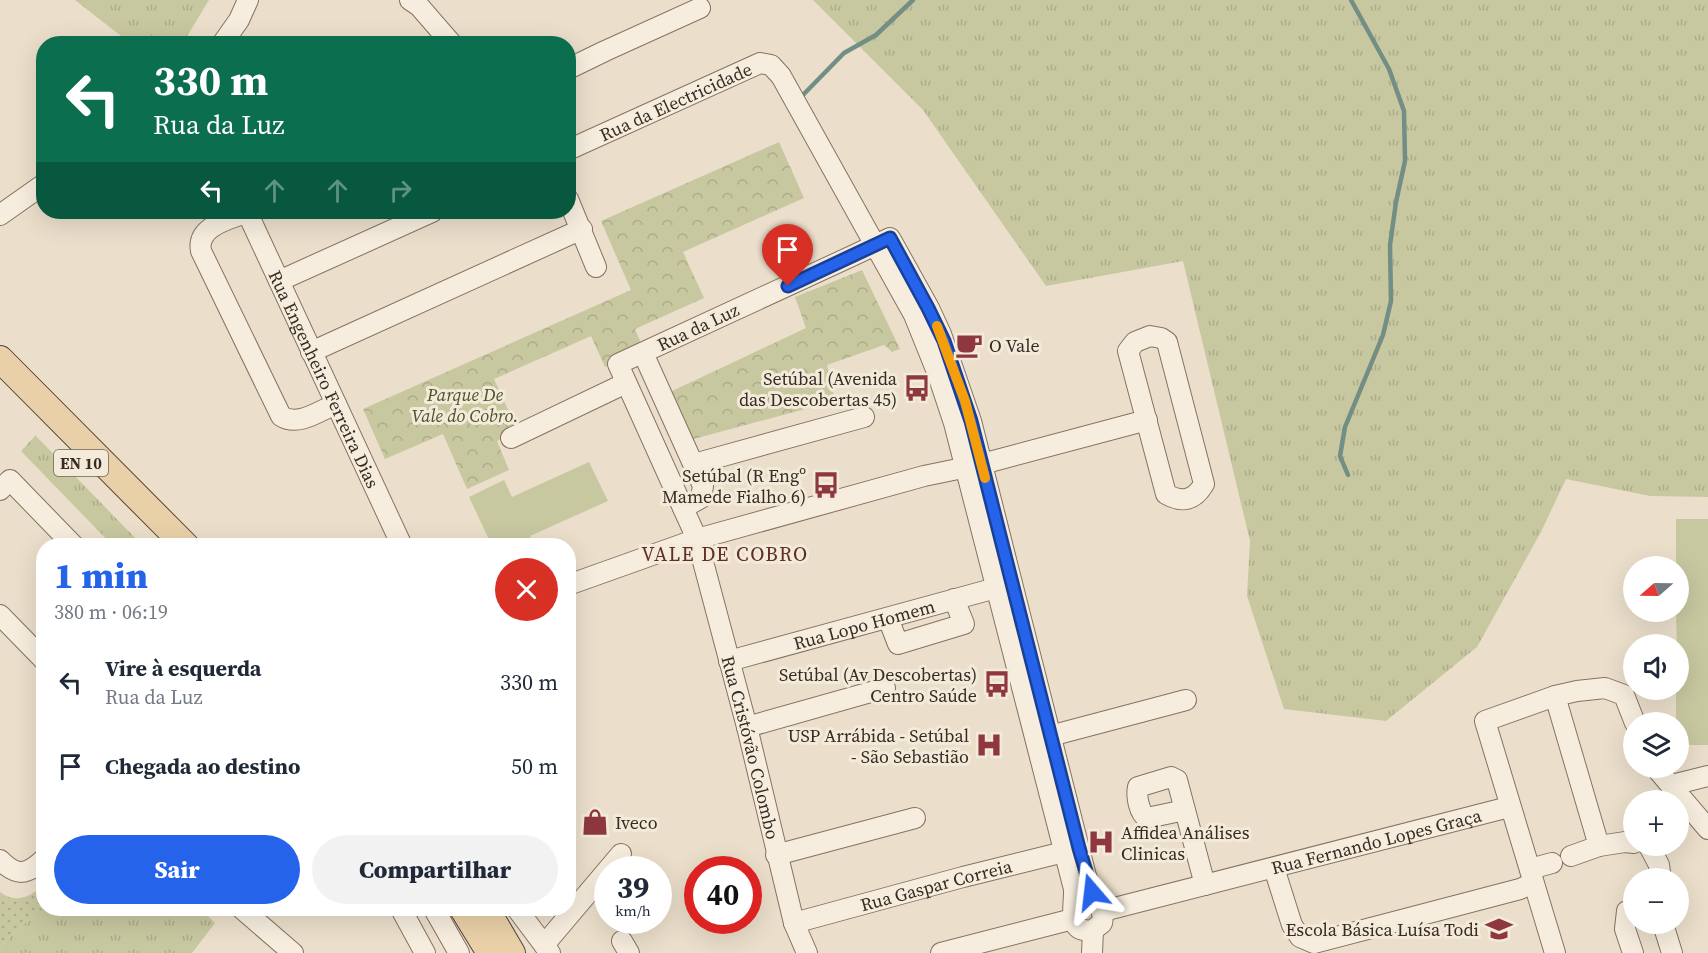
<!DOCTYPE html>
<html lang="pt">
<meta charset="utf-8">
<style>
:root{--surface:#fff;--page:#f2f2f3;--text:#1f2937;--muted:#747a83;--accent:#2563eb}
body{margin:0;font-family:"Source Serif 4",serif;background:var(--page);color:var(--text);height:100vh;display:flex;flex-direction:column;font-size:22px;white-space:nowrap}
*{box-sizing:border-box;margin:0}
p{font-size:20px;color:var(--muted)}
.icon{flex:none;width:33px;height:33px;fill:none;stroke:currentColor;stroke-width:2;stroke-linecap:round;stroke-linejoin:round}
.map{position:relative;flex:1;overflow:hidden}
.details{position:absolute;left:36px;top:538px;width:540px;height:378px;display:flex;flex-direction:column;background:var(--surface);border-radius:24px;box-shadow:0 6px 24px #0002}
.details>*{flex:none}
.hud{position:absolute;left:36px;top:36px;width:540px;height:183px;border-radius:24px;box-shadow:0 6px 24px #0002;background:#0b6e4f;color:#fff;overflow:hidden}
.needle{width:39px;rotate:250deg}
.tools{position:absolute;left:1623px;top:556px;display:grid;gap:12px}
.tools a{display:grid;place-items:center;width:66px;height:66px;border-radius:50%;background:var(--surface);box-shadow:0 6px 24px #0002;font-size:30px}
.speed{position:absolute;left:594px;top:856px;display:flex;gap:12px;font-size:30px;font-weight:700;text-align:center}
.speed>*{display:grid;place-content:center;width:78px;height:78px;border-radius:50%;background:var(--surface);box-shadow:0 6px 24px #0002;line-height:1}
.speed small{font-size:15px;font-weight:400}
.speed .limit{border:9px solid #d22;background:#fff;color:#111}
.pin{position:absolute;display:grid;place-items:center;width:51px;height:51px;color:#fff;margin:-62px -26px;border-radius:50% 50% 50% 0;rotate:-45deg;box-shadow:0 0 6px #0007}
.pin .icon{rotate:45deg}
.me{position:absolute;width:66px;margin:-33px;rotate:343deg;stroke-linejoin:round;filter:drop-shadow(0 0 4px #0008)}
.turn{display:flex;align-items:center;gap:21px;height:126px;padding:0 18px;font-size:27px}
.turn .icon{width:78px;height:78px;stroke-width:2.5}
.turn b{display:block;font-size:42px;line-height:51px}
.lanes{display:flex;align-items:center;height:57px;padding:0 18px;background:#0003;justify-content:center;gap:30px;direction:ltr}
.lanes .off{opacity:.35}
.round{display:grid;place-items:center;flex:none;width:63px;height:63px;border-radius:32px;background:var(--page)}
.headline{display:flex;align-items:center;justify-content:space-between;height:102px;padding:0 18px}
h1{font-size:36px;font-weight:800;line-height:45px;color:var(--accent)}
.cta{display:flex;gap:12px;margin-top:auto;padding:12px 18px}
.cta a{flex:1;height:69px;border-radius:36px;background:var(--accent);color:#fff;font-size:24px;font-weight:800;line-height:69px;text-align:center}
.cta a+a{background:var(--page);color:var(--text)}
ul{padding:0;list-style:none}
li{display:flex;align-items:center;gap:18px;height:84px;padding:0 18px}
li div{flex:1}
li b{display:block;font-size:22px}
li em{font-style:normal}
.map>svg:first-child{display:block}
</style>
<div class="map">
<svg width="1708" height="953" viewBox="0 0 1708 953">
<defs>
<pattern id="grass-tufts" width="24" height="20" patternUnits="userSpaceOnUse" patternTransform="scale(1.5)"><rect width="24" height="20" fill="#c7c8a0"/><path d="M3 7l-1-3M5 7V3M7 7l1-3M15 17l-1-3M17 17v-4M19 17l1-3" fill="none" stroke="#acac8a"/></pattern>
<pattern id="park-crowns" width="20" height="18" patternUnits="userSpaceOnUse" patternTransform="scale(1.5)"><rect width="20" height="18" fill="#c7c8a0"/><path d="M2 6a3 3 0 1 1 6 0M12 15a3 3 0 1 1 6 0" fill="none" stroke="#acac8a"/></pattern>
<pattern id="garden-dots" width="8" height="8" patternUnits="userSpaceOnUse" patternTransform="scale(1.5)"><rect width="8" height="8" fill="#c7c8a0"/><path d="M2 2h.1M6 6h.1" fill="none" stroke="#acac8a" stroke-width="1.8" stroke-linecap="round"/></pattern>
</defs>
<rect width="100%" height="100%" fill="#ebdfcb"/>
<path fill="url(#grass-tufts)" d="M75 0H209L183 43H130Z
M813 0H1708V497L1650 496 1566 479 1541 532 1477 647 1386 721 1284 709 1247 596 1250 541 1183 261 1046 286 923 110Z
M36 435V436L143 546H113L21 451Z
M43 905 44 909H201L215 923 192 953H0V947Z"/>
<path fill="url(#park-crowns)" d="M779 142 804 198 683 252 704 298 635 329 644 350 605 367 591 336 494 379 518 432 497 441 509 470 467 489 443 434 385 459 363 409 631 290 601 221Z
M862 270 900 349 892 352 884 345 827 365 835 401 690 440 670 392 806 328 795 297Z"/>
<path fill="url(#garden-dots)" d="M43 885V905L0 947V892C15 904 31 897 43 885Z"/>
<path fill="#c7c8a0" d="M589 462 608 501 530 536 535 546H492L469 497 504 480 512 497Z
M1676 519H1708V745H1679L1678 723H1676V690H1678L1676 612H1678V567H1676Z"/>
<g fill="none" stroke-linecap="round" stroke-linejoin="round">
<path stroke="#728e85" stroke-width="4.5" d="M801 97 844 53 876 35 913 0
M1348 475 1340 456 1345 427 1383 335 1391 301 1390 245 1396 202 1405 161 1404 111 1389 69 1351 0"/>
<defs>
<g id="minor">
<path d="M410 0 419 6 452 44"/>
<path d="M222 44 239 20 248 0"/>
<path d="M568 69 605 51 700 8"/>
<path id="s1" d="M568 150 760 63 771 65 781 76 914 315 937 372 954 423 1074 889C1075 906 1065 934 1093 930L1102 923C1106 909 1091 891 1086 876L971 421 941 334 929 308 890 238 852 256 618 364 697 539 747 727 794 923 807 953"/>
<path d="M568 199 596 267"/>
<path id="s2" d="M247 212 402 546"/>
<path d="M248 212C230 219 196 226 201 251L281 416C298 427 319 411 336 404"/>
<path d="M0 215 44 184"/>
<path d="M279 281 432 212"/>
<path d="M1150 336 1161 338 1167 342 1204 484C1194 501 1182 503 1166 494L1128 351 1135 342Z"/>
<path d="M311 352 582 229"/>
<path d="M643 353 703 486 701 498 683 508"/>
<path d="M511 438 626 383"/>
<path d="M694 464 864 417"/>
<path d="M0 490 10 480 74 546"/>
<path d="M568 585 697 539 924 476 982 464 1147 420"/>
<path d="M0 615 44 660"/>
<path d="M888 618 898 644 964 624 954 599"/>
<path id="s3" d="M729 661 996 588"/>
<path d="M1555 696 1599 846 1571 856"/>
<path d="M747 727 885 688"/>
<path d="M1050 736 1186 700"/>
<path d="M1656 768 1708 829"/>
<path d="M1672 785 1708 776"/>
<path d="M1185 810 1147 818C1139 813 1136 796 1138 787L1171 777 1177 780 1205 885"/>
<path d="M1599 846 1625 842 1634 843"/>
<path d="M1649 846 1659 865 1661 879"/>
<path d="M776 855 915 818"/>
<path d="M0 860C17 877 27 875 44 859"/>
<path d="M1274 868 1292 925 1300 937 1314 943 1520 889 1533 883"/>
<path d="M1530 869 1552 863"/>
<path d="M242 909 293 953"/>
<path d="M401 909 425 953"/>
<path d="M434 909 459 953"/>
<path d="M517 909 550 953"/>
<path id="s4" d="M1103 911 1509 807"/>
<path id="s5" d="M794 923 963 877 1076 849"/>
<path d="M1663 924 1672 953"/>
<path d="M622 941 629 953"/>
<path d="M544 945 621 854"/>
<path d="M941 953 1073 919"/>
<path d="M1092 953 1093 930"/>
<path d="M1555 953 1485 721 1555 696 1577 691 1605 688 1624 695 1635 723"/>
<path d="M1633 953 1625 929 1627 911 1634 909"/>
</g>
<path id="major" d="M0 359 186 546
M463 909 490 953
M486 909 512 953"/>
</defs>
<use href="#minor" stroke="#867261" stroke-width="22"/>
<use href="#major" stroke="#554134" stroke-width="28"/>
<use href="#minor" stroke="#f6edde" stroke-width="20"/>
<use href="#major" stroke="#e9d0a8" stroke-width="26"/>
</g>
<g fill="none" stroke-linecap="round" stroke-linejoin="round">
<defs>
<path id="route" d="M788 286 890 238 928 308 944 341 971 421 1079 848 1092 892"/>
</defs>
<use href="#route" stroke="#184099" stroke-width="15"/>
<use href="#route" stroke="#2563eb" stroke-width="10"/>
<path stroke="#f59e0b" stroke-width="10" d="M937 326 965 401 985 478"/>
</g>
<defs>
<symbol id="cafe-bare" viewBox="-9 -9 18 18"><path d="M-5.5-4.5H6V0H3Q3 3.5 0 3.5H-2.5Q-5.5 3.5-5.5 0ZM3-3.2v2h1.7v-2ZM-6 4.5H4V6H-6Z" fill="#8f373e" stroke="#f3eada" stroke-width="2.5" paint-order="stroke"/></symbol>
<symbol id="bus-bare" viewBox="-9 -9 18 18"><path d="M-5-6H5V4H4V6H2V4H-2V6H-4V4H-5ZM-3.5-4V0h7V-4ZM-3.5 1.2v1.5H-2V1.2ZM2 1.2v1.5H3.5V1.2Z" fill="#8f373e" stroke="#f3eada" stroke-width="2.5" paint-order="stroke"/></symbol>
<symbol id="hospital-bare" viewBox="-9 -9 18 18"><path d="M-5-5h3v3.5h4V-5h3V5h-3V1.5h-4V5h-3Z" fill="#8f373e" stroke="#f3eada" stroke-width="2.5" paint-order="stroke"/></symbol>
<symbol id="shop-bare" viewBox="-9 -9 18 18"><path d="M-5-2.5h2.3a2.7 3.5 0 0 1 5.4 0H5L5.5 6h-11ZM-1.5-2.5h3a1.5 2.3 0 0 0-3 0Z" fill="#8f373e" stroke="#f3eada" stroke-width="2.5" paint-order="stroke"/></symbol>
<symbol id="school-bare" viewBox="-9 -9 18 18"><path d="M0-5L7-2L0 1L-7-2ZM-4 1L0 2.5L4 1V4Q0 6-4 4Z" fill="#8f373e" stroke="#f3eada" stroke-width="2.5" paint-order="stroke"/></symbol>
</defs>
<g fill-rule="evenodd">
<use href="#cafe-bare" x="950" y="326" width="38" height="38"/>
<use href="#bus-bare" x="898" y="369" width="38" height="38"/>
<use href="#bus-bare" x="807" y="466" width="38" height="38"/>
<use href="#bus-bare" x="978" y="665" width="38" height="38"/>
<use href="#hospital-bare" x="970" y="726" width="38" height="38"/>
<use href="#shop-bare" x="576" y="803" width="38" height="38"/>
<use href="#hospital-bare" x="1082" y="823" width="38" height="38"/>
<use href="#school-bare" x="1480" y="910" width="38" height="38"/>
</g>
<g text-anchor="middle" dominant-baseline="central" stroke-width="6" stroke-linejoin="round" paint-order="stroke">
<rect fill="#f3eada" stroke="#70645a" stroke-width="1.5" x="54" y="450" width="54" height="26" rx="4.5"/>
<g font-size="16" font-weight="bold" fill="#382b23">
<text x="81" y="463">EN 10</text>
</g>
<g font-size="18" fill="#382b23" stroke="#f3eada">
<text stroke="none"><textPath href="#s1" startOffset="118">Rua da Electricidade</textPath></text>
<text transform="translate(698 327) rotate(-25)">Rua da Luz</text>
<text stroke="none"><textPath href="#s2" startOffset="184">Rua Engenheiro Ferreira Dias</textPath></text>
<text stroke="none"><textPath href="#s3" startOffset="140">Rua Lopo Homem</textPath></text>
<text stroke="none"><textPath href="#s1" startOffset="2601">Rua Cristóvão Colombo</textPath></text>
<text stroke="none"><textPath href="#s4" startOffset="282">Rua Fernando Lopes Graça</textPath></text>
<text stroke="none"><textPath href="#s5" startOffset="147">Rua Gaspar Correia</textPath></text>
</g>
<g font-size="18" fill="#382b23" stroke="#f3eada" text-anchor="end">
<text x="989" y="345" text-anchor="start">O Vale</text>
<text x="897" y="378">Setúbal (Avenida<tspan x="897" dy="21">das Descobertas 45)</tspan></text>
<text x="806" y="475">Setúbal (R Engº<tspan x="806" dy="21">Mamede Fialho 6)</tspan></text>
<text x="977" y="674">Setúbal (Av Descobertas)<tspan x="977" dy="21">Centro Saúde</tspan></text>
<text x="969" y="735">USP Arrábida - Setúbal<tspan x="969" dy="21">- São Sebastião</tspan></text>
<text x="615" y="822" text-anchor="start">Iveco</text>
<text x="1121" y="832" text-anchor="start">Affidea Análises<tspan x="1121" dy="21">Clinicas</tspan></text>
<text x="1479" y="929">Escola Básica Luísa Todi</text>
</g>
<g font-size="18" font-style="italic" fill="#4c532b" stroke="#f3eada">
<text x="465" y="394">Parque De<tspan x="465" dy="21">Vale do Cobro.</tspan></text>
</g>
<g font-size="20" letter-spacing="1.5" fill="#612e26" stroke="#f3eada">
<text x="725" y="554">VALE DE COBRO</text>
</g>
</g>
</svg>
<div class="tools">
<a><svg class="needle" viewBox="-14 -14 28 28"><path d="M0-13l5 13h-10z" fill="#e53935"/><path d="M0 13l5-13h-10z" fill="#747a83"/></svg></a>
<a><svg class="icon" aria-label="sound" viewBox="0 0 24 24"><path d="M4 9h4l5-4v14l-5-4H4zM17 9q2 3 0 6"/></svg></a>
<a><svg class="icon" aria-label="layers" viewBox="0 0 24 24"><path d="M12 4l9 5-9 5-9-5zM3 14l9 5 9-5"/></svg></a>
<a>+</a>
<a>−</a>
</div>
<div class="speed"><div>39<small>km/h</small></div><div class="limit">40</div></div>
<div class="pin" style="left:788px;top:286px;background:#d93025"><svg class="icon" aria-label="arrive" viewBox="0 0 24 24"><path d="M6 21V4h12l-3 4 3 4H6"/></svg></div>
<svg class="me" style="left:1092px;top:892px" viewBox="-20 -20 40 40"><path d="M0-17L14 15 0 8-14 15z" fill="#2563eb" stroke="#fff" stroke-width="4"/></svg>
<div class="hud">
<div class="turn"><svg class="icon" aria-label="left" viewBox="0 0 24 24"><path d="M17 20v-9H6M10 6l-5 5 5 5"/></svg><div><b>330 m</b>Rua da Luz</div></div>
<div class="lanes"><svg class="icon" aria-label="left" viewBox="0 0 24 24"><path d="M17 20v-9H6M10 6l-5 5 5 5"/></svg><svg class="icon off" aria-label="ahead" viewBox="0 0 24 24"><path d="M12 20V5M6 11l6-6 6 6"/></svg><svg class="icon off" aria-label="ahead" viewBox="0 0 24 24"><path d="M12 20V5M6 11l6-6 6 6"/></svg><svg class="icon off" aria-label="right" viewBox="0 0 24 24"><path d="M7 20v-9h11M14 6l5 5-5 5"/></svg></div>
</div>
<section class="details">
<div class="headline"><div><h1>1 min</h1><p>380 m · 06:19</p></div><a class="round" style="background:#d93025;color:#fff"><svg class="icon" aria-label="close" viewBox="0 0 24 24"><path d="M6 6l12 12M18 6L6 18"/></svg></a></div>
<ul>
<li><svg class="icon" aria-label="left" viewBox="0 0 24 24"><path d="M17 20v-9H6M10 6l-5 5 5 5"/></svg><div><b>Vire à esquerda</b><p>Rua da Luz</p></div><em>330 m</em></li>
<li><svg class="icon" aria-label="arrive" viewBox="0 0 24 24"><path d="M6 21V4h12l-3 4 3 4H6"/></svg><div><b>Chegada ao destino</b></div><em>50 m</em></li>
</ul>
<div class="cta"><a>Sair</a><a>Compartilhar</a></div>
</section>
</div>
